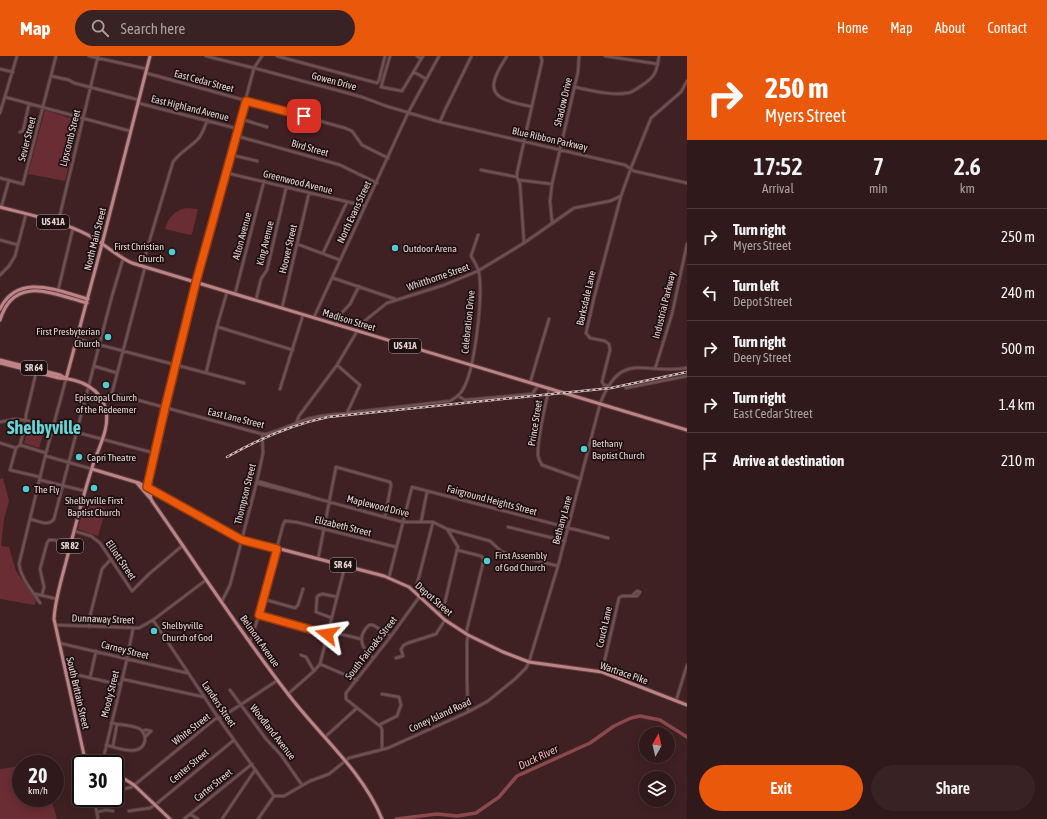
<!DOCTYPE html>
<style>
:root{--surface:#30191a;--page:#382223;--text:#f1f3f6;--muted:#a8a0a2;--line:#4b3839;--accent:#ea580c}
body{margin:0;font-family:"Asap Condensed",sans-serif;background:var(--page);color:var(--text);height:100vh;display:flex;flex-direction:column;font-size:15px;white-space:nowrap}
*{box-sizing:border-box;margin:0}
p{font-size:13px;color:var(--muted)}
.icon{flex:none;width:22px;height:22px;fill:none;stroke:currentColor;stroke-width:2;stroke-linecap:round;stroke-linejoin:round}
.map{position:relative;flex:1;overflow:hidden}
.sheet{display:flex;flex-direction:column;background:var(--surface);width:360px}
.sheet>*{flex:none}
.guide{background:#ea580c;color:#fff;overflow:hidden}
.needle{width:26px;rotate:8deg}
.controls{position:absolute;left:639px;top:671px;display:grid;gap:8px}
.controls a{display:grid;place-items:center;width:36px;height:36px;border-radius:50%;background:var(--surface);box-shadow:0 2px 10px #0003,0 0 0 1px var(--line);font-size:20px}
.speed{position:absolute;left:12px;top:699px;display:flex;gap:8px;font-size:20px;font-weight:700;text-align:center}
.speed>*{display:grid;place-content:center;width:52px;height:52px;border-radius:50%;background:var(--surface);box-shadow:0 2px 10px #0003,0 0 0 1px var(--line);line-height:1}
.speed small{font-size:10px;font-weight:400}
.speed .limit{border:2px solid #111;border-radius:6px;background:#fff;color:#111}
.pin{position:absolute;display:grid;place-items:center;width:34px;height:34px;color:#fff;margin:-17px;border-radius:8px;box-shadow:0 2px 6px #0006}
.me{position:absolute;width:44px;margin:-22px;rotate:285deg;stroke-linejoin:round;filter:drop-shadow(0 0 3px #0008)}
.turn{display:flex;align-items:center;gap:14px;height:84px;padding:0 12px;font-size:18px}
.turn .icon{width:52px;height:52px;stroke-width:2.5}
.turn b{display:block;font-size:28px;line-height:34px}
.eta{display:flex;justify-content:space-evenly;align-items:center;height:68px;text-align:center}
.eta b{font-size:24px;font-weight:600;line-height:28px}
.primary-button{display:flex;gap:8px;margin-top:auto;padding:8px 12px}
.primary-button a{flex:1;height:46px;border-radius:24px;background:var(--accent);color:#fff;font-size:16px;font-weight:600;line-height:46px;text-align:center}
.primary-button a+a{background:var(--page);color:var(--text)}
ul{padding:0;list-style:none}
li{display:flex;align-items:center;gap:12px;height:56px;padding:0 12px;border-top:1px solid var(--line)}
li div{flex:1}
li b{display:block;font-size:15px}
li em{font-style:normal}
header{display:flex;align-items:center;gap:24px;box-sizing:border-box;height:56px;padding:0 20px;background:var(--accent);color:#fff}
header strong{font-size:19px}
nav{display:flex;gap:22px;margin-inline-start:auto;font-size:14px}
.search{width:280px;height:36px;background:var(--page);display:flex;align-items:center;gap:10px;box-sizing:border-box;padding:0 14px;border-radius:22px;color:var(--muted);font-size:15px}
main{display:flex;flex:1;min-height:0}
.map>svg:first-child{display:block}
</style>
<header>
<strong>Map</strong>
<div class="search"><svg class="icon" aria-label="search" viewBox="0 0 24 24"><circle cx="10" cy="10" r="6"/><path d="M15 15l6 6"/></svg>Search here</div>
<nav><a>Home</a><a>Map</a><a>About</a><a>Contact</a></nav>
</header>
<main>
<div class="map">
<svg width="687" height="763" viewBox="0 0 687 763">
<rect width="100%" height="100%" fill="#402123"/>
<path fill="#6a2d33" d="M45 54 79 65 65 125 28 118Z
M186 152 198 153 192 178 190 179 165 173C168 162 174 155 186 152Z
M29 372 44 376 39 392 24 387Z
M3 422 9 445 4 463 1 490 9 491 16 515 36 544 35 549 0 543V423Z
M86 442 96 444 95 448 102 450V451L106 453 98 480 78 473Z
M21 710V742H46L52 746 57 763H0V713Z"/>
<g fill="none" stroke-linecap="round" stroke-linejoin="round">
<path stroke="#8b484d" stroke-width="3.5" d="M396 763 437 758 457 760 476 757 499 741 517 720 590 687 614 670 631 662 640 660 660 664 687 681"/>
<defs>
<path id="minor" d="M89 0 147 13
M206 0 254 12 262 0
M277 0 377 27 379 24 385 0
M390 0 381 31 402 35 423 0
M417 0 421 3
M507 0C503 7 497 15 495 23 487 45 518 47 532 51
M605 0 658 8
M0 13 13 16
M414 16 426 23
M146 17 345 72 352 75 362 89 388 102
M51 20 69 24 74 27 139 44
M574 31C589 34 612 40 627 37 632 37 636 33 641 30 655 21 657 16 659 0
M5 41 130 75
M138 47 239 73
M0 57 17 0
M241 63 267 71
M440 66 445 54 471 1
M20 76 23 75 29 48
M237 80 340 109 377 127
M232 99 257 105
M481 114 517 121
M227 117 365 150
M0 122 23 128 56 0
M519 124 552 128
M1 152 9 124
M552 166 550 145 552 128 578 16 579 0
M58 167 98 0
M0 184 18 189
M524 187 520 128 517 121V117L542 5 541 0
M297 188 340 204
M323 197 347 146
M142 210 173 106C180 96 191 91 199 82 203 76 205 71 207 64
M0 219 9 210 15 200 26 158
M333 222 395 243
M235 238 264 125
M57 239 73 172
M256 244 261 223 267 214 286 132
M282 252 309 137
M314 261 408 57 439 0
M336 269 339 260 350 248 359 230
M218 271 293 294
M78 283 244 327
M337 309 360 329 347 357
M94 310 117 317
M655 313 672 258 687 188
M206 317 218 267 227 236
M530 327 549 263
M608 330 604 329 602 326 610 294 609 288 605 285 590 282 586 277 594 242 621 140
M626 332 687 320
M280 333 303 259
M549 333C545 351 537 382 538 400 539 404 540 406 542 409L581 423
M112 337 145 211
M458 340 465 344 532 338 538 330
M101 343 112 337 262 378H267L276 375 307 363 321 360 450 345C455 342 459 340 462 335 475 316 483 240 479 217 478 211 474 205 471 200L478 179
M0 366 15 363 29 365 53 371
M296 368 299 360 337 309 362 267 387 247 444 229 478 215 524 187 574 152 610 145 621 140 631 112 651 62 681 36 687 25
M53 370 154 397
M0 387 16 392 20 389
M20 389 25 370 26 359 36 317
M20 389 46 397
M16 392 10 414 40 421
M46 400 92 413
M40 424 85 435
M257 425 310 440
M256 427 311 441 403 466H433L447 473 490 485 501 495 505 497 558 510
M147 431 165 352 197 226 254 12 362 41 386 50 440 66 625 109 634 115 687 127
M30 463C39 465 48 471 54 463L112 240 123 203
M421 466 427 436
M508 471 565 485
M74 475 91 480 100 487 132 535 149 518 183 489
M457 494 481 500 484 503 466 577
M318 503 336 411 390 426 391 429 385 461
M389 521 412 431 608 482
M415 536 433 466
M36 538 57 543
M42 539 44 531 40 513 47 487 49 484H54L71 488
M263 543 295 552 298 549 303 533
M222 545 230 529 257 425 263 397 262 378
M40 547C32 534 21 523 19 508L46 397 66 323
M259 559 327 578
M439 559 445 546 457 494 458 491 447 473
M332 562 316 556 317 541 319 539 323 538 337 541
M153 564 219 663 274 740
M56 569 139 572 153 564 206 524
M89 571 90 560 102 513 111 503
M328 575 361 583
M468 579 467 586V624L468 656
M250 586 259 559 283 469 285 465 296 466 396 491
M59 587 187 617
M301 599 306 601 314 615
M374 602C362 594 356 581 369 569H373L391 580
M396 602 403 600 401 593 404 589 408 587 436 578 445 564
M320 608 357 624
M65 616 121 629
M602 616 619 542 622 540H637L640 536 637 535 632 540
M90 622 96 595
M122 623 204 641
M230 634 266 683 281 699 302 729
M288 638 314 615 320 608 345 510
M676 645 687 609
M379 669 397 660 401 649 399 641 382 638
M142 675 146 674 151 675 145 681
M325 681 357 652
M106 689C118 692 142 702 145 684 145 680 144 676 140 673 132 669 120 669 111 667
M113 690 117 668
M382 693V674L381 671 346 643V637L391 580 420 540
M102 708 127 603 133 573
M115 735 132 731 215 663 222 661 278 624
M274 740H284L310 725 329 718 349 702 388 692 468 656 488 645 515 623 526 612 529 606 558 510 600 348C621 293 643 319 687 312
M94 742 98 763
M129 755 150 752 155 749 234 684
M97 756 106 754 113 755
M190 758 198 763
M184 763 252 708
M222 763 255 714
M258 763 274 740"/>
<path id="major" d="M0 151C30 159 61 165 88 179 104 187 116 200 132 207L687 374
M0 253C18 216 58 235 88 243
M0 264C14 218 53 238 87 247
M0 304 60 319 65 322
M0 307 59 322C80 323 101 332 106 354 110 374 97 394 92 412 82 443 74 475 66 506 61 525 55 544 54 563L86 708
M66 323 102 188 150 0
M92 413 139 427 242 483 384 520 409 531 445 564 468 579 503 596 529 606 602 616 687 649
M137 427 150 442 151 438 154 435
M147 431V434L152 445C197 509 240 576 288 638 319 679 362 714 382 763
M115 717 134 729 170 763"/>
</defs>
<use href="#minor" stroke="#583f41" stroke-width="4"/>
<use href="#major" stroke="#583f41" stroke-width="5"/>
<use href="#minor" stroke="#725051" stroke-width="2"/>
<use href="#major" stroke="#bf8285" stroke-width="3"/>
<defs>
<path id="rail" d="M227 401C257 384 294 368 328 361L611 332 687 316"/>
</defs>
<use href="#rail" stroke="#cfb9ba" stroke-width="2.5"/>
<use href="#rail" stroke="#1d1010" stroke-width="1" stroke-dasharray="3" stroke-linecap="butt"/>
</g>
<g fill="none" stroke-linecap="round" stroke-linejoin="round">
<defs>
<path id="route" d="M304 60 246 45 196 226 165 352 147 431 242 484 277 493 259 559 327 578"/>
</defs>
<use href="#route" stroke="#983908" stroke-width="10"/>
<use href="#route" stroke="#ea580c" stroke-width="7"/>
</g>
<g fill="#52cdcf" stroke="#1d1010" stroke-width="1.5">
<circle cx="395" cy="192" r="4"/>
<circle cx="172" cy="196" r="4"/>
<circle cx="108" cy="281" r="4"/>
<circle cx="106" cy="329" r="4"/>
<circle cx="584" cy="393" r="4"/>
<circle cx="79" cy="401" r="4"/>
<circle cx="94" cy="432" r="4"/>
<circle cx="26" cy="433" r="4"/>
<circle cx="487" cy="505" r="4"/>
<circle cx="154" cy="575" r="4"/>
</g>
<g text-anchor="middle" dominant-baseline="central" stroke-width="3.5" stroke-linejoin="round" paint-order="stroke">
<g fill="#1d1010" stroke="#ac999a" stroke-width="1">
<rect x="37" y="159" width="32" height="14" rx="3"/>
<rect x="389" y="283" width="32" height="14" rx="3"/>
<rect x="21" y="305" width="26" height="14" rx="3"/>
<rect x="57" y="483" width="26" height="14" rx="3"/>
<rect x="330" y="502" width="26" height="14" rx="3"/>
</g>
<g font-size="9" font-weight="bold" fill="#e9d4d5">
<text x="53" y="166">US 41A</text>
<text x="405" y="290">US 41A</text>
<text x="34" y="312">SR 64</text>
<text x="70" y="490">SR 82</text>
<text x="343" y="509">SR 64</text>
</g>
<g font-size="10" fill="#e9d4d5" stroke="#1d1010">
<text transform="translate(204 25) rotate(15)">East Cedar Street</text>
<text transform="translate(334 25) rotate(15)">Gowen Drive</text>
<text transform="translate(563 46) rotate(-77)">Shadow Drive</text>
<text transform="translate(190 52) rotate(14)">East Highland Avenue</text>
<text transform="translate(70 82) rotate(-76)">Lipscomb Street</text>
<text transform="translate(27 83) rotate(-76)">Sevier Street</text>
<text transform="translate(550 83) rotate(13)">Blue Ribbon Parkway</text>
<text transform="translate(310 92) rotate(16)">Bird Street</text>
<text transform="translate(298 126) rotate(14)">Greenwood Avenue</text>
<text transform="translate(354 156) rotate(-65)">North Evans Street</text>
<text transform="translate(242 180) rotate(-75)">Alton Avenue</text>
<text transform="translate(95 183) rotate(-76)">North Main Street</text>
<text transform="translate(265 187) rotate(-76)">King Avenue</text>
<text transform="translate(288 193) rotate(-77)">Hoover Street</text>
<text transform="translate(438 221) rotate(-19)">Whitthorne Street</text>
<text transform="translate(586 242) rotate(-77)">Barksdale Lane</text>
<text transform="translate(664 249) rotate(-76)">Industrial Parkway</text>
<text transform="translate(349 264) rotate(17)">Madison Street</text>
<text transform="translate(468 266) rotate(-84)">Celebration Drive</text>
<text transform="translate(236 362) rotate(14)">East Lane Street</text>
<text transform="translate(535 367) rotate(-81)">Prince Street</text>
<text transform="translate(245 438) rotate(-76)">Thompson Street</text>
<text transform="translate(492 444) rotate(15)">Fairground Heights Street</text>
<text transform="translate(378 450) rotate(14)">Maplewood Drive</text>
<text transform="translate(562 464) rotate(-75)">Bethany Lane</text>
<text transform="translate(343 470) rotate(14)">Elizabeth Street</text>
<text transform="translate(121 504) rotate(56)">Elliott Street</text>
<text transform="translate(434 543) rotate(41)">Depot Street</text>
<text transform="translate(103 563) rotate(2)">Dunnaway Street</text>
<text transform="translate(604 571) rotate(-77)">Couch Lane</text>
<text transform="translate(260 585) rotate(55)">Belmont Avenue</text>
<text transform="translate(371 592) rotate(-52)">South Fairoaks Street</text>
<text transform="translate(125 594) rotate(14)">Carney Street</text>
<text transform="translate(624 617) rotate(19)">Wartrace Pike</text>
<text transform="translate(78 637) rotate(77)">South Brittain Street</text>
<text transform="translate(110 638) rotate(-76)">Moody Street</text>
<text transform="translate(219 648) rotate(56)">Landers Street</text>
<text transform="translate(440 659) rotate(-25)">Coney Island Road</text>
<text transform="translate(191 673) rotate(-38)">White Street</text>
<text transform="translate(273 676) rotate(52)">Woodland Avenue</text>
<text transform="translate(189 710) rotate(-40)">Center Street</text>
<text transform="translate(213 729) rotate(-39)">Carter Street</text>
</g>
<g font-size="10" fill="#e9d4d5" stroke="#1d1010" text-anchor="start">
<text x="164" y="190" text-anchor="end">First Christian<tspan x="164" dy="12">Church</tspan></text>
<text x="403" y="192">Outdoor Arena</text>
<text x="100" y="275" text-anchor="end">First Presbyterian<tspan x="100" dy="12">Church</tspan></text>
<text x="106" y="341" text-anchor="middle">Episcopal Church<tspan x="106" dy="12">of the Redeemer</tspan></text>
<text x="592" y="387">Bethany<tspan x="592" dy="12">Baptist Church</tspan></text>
<text x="87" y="401">Capri Theatre</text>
<text x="34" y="433">The Fly</text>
<text x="94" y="444" text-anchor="middle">Shelbyville First<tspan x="94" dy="12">Baptist Church</tspan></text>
<text x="495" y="499">First Assembly<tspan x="495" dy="12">of God Church</tspan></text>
<text x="162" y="569">Shelbyville<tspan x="162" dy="12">Church of God</tspan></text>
</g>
<g font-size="11" font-style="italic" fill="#f3b5b7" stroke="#1d1010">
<text transform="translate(538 701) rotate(-25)">Duck River</text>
</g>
<g font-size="18" font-weight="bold" fill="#67d4d6" stroke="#1d1010">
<text x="44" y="371">Shelbyville</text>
</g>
</g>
</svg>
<div class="controls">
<a><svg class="needle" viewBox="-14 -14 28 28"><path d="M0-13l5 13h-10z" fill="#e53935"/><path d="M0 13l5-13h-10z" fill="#a8a0a2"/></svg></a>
<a><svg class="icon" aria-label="layers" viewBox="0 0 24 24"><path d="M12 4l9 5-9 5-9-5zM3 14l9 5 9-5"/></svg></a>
</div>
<div class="speed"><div>20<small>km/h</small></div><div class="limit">30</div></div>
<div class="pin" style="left:304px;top:60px;background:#d93025"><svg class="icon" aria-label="arrive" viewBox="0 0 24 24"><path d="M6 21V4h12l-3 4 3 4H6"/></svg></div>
<svg class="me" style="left:327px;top:578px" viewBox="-20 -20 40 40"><path d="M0-17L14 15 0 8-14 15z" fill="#ea580c" stroke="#fff" stroke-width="4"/></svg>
</div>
<section class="sheet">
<div class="guide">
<div class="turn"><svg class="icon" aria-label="right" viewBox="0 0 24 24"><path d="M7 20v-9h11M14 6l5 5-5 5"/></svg><div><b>250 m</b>Myers Street</div></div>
</div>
<div class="eta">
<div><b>17:52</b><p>Arrival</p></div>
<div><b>7</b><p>min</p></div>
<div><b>2.6</b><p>km</p></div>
</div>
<ul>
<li><svg class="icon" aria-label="right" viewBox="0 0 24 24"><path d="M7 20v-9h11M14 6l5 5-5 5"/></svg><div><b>Turn right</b><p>Myers Street</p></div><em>250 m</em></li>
<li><svg class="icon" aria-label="left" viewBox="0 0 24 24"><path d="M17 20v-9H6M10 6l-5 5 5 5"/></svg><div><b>Turn left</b><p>Depot Street</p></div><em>240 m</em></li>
<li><svg class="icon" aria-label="right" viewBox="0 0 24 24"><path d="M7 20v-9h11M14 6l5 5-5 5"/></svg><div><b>Turn right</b><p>Deery Street</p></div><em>500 m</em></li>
<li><svg class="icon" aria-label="right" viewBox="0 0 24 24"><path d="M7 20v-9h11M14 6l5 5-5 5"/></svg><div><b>Turn right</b><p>East Cedar Street</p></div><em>1.4 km</em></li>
<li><svg class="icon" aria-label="arrive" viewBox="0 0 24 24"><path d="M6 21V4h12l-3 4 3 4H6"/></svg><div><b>Arrive at destination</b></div><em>210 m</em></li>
</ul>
<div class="primary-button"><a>Exit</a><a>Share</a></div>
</section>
</main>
